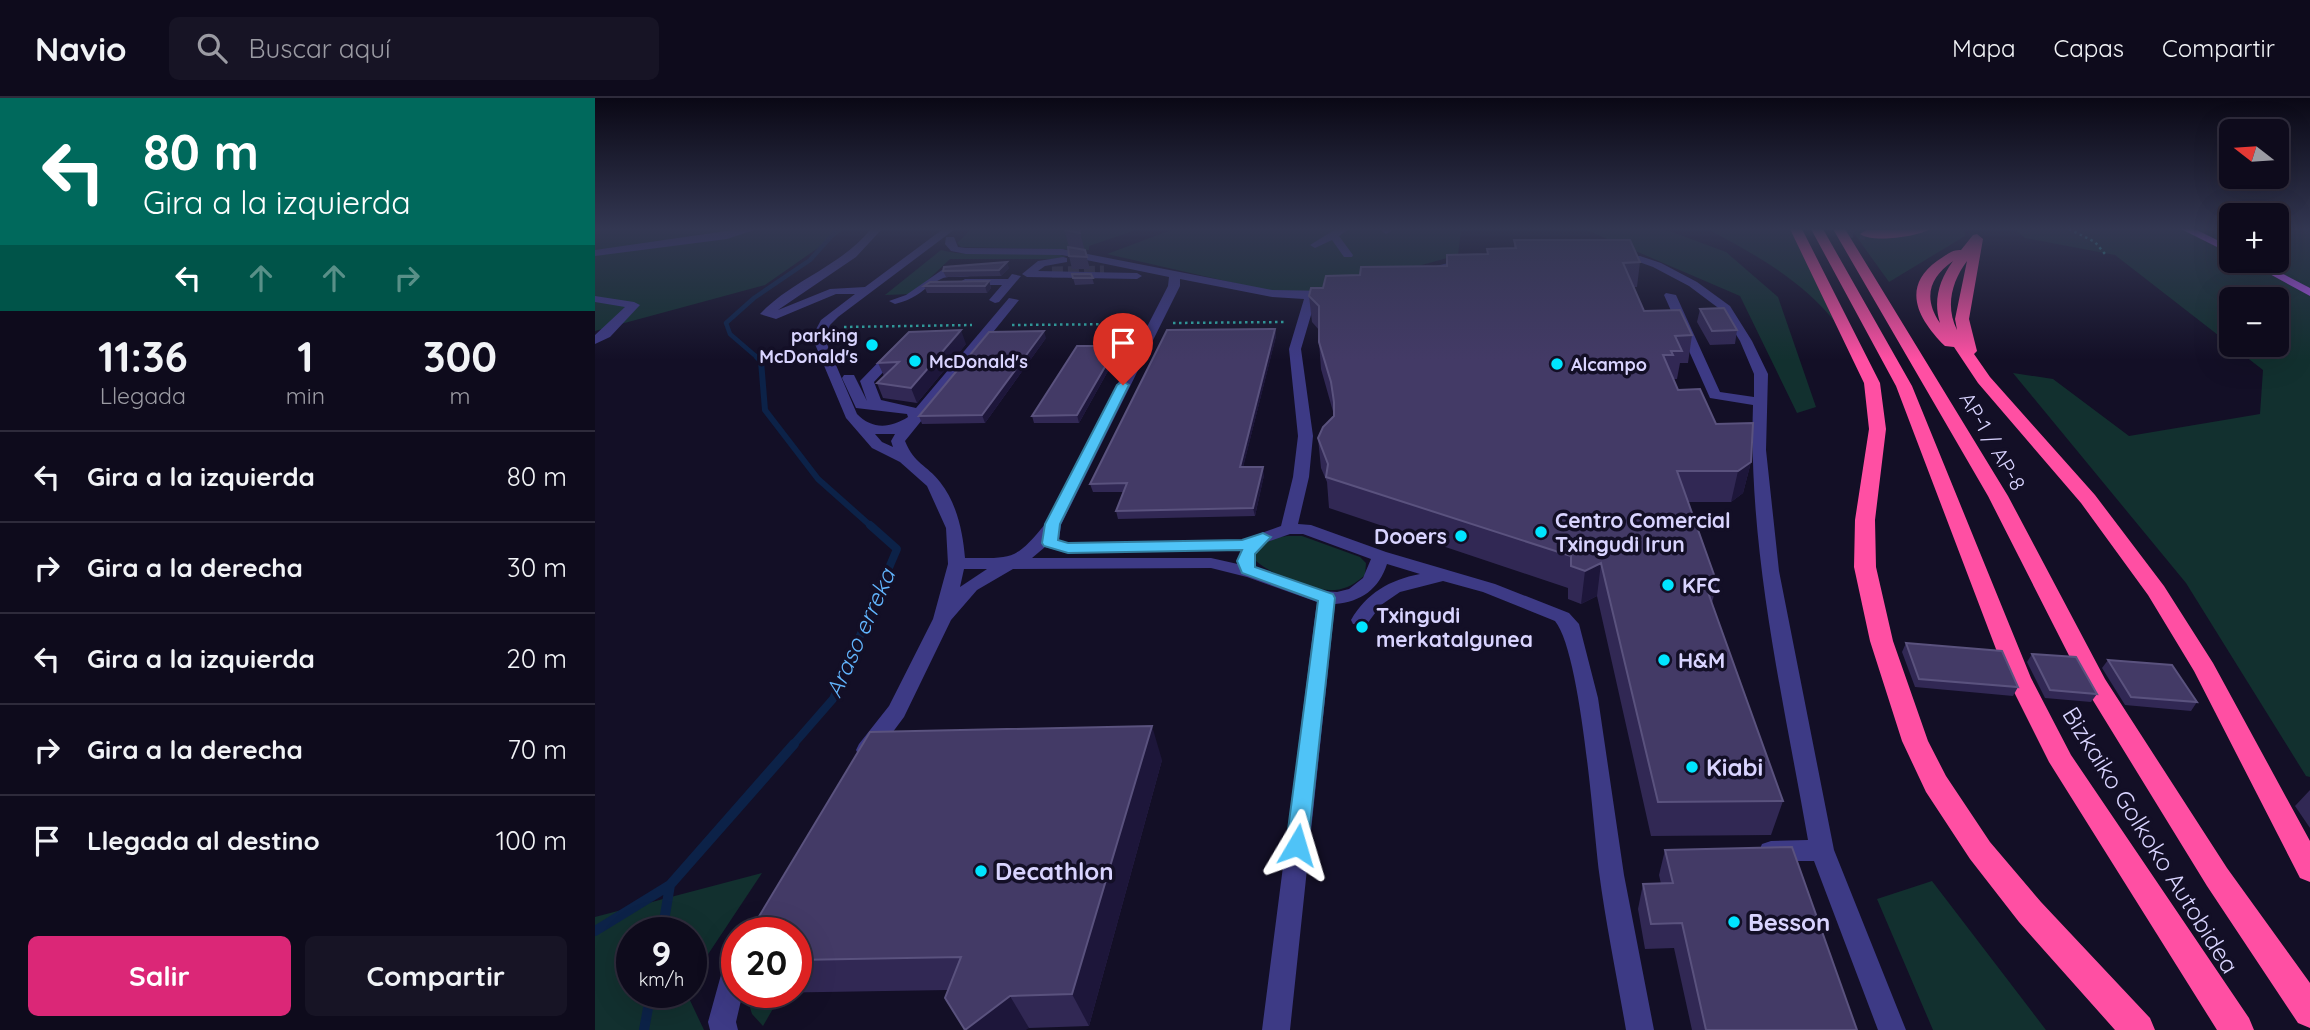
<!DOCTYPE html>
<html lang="es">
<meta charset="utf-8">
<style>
:root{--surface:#0e0b1c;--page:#171425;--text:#f1f3f6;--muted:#9b9ba3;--line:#2e2b3b;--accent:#db2777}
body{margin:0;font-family:Quicksand,sans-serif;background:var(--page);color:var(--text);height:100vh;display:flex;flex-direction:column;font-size:26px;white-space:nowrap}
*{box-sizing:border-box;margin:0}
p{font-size:23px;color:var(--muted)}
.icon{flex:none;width:38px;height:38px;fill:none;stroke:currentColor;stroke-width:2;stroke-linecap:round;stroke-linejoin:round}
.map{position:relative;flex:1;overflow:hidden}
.details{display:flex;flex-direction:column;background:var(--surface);width:595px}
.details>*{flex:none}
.hud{background:#00695c;color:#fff;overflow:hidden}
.needle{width:46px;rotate:287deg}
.tools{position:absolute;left:1624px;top:21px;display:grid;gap:14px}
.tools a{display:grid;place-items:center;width:70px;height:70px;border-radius:10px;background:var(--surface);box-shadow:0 7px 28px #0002,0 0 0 2px var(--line);font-size:35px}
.speed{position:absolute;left:21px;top:819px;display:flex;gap:14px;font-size:35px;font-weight:700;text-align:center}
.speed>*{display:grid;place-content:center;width:91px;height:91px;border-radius:50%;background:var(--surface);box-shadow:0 7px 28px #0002,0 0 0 2px var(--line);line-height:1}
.speed small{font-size:18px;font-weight:400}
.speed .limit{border:10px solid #d22;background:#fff;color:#111}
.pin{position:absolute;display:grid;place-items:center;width:60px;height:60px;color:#fff;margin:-72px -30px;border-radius:50% 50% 50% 0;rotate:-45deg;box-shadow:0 0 7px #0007}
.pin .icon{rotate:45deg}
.me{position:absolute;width:77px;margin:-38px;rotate:7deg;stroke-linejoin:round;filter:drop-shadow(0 0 5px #0008)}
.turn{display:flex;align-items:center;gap:24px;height:147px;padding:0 28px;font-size:32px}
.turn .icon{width:91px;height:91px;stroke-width:2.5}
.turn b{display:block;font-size:49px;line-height:60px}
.lanes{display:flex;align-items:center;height:66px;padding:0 28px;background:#0003;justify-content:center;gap:35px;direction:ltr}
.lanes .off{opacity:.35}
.eta{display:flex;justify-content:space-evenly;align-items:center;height:119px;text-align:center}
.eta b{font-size:42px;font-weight:800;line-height:49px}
.primary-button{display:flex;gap:14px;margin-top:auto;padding:14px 28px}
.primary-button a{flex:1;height:80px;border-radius:10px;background:var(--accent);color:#fff;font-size:28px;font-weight:800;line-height:80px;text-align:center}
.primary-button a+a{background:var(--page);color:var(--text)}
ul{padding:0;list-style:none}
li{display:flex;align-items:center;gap:21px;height:91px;padding:0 28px;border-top:2px solid var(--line)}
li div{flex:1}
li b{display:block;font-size:26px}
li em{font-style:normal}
header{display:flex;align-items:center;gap:42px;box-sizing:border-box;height:98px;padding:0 35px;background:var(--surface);border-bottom:2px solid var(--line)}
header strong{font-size:33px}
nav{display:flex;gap:38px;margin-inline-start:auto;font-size:24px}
.search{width:490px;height:63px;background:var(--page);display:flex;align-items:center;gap:18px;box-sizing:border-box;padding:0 24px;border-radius:10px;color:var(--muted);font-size:26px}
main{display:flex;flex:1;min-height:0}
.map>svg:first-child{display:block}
</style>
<header>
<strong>Navio</strong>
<div class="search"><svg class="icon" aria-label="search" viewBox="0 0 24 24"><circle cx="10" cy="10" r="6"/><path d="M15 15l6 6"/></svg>Buscar aquí</div>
<nav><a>Mapa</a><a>Capas</a><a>Compartir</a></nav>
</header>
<main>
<section class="details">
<div class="hud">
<div class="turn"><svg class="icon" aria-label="left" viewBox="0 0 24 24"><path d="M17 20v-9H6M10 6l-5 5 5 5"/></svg><div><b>80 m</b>Gira a la izquierda</div></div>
<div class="lanes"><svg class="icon" aria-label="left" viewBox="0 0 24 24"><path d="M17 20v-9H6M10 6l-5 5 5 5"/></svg><svg class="icon off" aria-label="ahead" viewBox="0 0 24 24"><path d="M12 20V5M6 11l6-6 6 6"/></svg><svg class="icon off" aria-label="ahead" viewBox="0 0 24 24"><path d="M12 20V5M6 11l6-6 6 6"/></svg><svg class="icon off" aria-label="right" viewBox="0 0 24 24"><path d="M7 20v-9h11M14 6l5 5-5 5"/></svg></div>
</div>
<div class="eta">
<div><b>11:36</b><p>Llegada</p></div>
<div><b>1</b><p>min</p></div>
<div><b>300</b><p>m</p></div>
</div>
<ul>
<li><svg class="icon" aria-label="left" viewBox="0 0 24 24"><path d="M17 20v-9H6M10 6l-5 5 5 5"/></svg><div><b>Gira a la izquierda</b></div><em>80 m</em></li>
<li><svg class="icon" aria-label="right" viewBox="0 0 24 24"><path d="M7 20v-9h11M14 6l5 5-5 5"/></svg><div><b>Gira a la derecha</b></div><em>30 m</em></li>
<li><svg class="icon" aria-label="left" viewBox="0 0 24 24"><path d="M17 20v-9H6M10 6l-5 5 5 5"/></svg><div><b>Gira a la izquierda</b></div><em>20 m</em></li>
<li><svg class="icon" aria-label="right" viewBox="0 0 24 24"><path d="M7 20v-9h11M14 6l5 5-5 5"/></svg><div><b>Gira a la derecha</b></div><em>70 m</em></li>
<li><svg class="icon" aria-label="arrive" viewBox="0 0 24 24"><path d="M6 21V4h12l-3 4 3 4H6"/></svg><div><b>Llegada al destino</b></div><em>100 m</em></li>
</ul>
<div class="primary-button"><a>Salir</a><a>Compartir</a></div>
</section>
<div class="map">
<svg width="1715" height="932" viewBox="0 0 1715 932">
<rect width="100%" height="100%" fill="#130f26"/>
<path fill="#12302f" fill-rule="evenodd" d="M0 131H250L170 187 0 233Z
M376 131H544L494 148V152L366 149 362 145Z
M579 131H946L866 133 863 157 758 186 707 194 670 192 512 156Z
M973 131H1069L1131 154 1183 199 1221 309 1202 315 1145 198 994 133Z
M1112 131H1195L1206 149 1241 225C1208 183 1160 156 1112 131Z
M1256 131H1369L1370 138 1294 184Z
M1419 131H1636V163H1682V131H1715V679L1711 678 1591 485 1418 275 1458 281 1534 338 1665 316 1668 272 1520 157 1430 140ZM1636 201H1682V247H1636Z
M346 152C384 163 440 145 471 159L464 161H355L318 196 290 197Z
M693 438H707L765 459 771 465 770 477C761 485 752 491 740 492 720 494 671 475 658 460L662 449 675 440Z
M167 775 96 882V835H37V894H91L109 932H0V819Z
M1337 783 1451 932H1338L1282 801Z
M150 894 187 895 168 928 157 916Z"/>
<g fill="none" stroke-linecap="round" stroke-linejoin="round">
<path stroke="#0c2248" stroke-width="4.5" d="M164 261 135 236 131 225 159 200 215 162 243 131"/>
<path stroke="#0c2248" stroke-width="6" d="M162 259 166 263 170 312 223 381 277 429"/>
<path stroke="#0c2248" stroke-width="8" d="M197 648 238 601 302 451 275 427"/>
<path stroke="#0c2248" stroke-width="10" d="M0 833 75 787 199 646
M67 835 75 787
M49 932 56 894"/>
<path stroke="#312d47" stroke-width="11" stroke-dasharray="11 5" stroke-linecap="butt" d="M457 174 509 173"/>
<path stroke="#312d47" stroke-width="13" stroke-dasharray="13 7" stroke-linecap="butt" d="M1246 131 1271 136"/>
<path stroke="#2fb8b0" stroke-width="2.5" stroke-dasharray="2.5 3.5" stroke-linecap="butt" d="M1474 131 1500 144 1510 156
M578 225 692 224
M417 227 541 226
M249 229 377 227"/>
<path fill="#3d3a85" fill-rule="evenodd" d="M145 131H162L132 141 0 158V152Z
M276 131H287L261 159 183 212 235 191 270 189 348 131H360L243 219 235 227 229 239 262 316C277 332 296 330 313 319L312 316 261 310 247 280 249 277H259L272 303 265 283 297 250H305V256L279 284 286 302 321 310 414 200 424 202 310 343C320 367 331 366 345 384 362 405 368 435 370 460 418 460 420 463 451 425L573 188 574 179 467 157 371 156 356 153 350 146 351 139H359L363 149 371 150 467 151 677 192 739 193V197L721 200 706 251 718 338 714 379 703 426 716 427 791 454 900 486 974 515 984 526 1003 600 1029 777 1059 932H1031C1022 879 1011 827 1004 774 998 725 986 555 960 523L888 494 848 483 805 494 786 507 772 526H758L756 522C772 495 794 482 825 476L792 466C784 491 766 504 740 506L695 932H667L722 504 652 479 616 470 418 471 382 492 356 522 309 619 280 658 272 661 264 658 261 652 264 646 294 608 338 521 353 466 351 430 332 388 305 364 277 350 251 320 217 239 226 222 260 196H241L181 221 165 216C197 182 245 169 276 131ZM585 181 677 199 709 201 694 251 703 338 698 379 686 428 647 442 473 445 464 442 466 427 585 188ZM280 336H300L296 343 298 349 287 344ZM695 436H708L776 461 768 480 754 491 742 494 727 493 665 471 616 460H437L450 449 473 455 649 452ZM369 471H392L365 489Z
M741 131H754L744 138 758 157 757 159H749L737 142 720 150 715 147Z
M784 131H795L796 133 791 136Z
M1018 158H1045L1066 165 1102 184 1135 208 1157 243 1173 276 1171 352 1184 473 1239 752 1311 932H1283L1219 763H1176L1167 760 1164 753 1167 746 1176 743 1213 742C1188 599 1153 453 1158 307L1115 300 1069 197 1071 195 1081 197 1125 294 1159 299V276L1145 243 1126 212 1094 188 1058 169 1044 164 1018 162Z
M468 159 472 160V164L450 168 443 173 542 175 547 178 542 181 432 179 427 176 443 163Z
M875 160 880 163 879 165 820 177 815 174Z
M347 172 374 173 379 176C370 182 356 176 346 181 327 190 325 200 300 206L294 203 311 197Z
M417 176 426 178 404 204 400 205 394 202 407 187H370L365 184 370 181H413Z
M0 198 39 204 45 207 15 239 0 246V237L30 209 0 204Z
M142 853V894H148L141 924 143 932H115L113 924 129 866 133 857Z"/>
<path fill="#c25bff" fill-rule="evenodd" d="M1586 131H1600L1636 149V156Z
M1651 163H1663L1715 190V198Z"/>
<path fill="#ff4fa3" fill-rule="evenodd" d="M1195 131H1207L1285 285 1291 331 1280 422 1281 469 1298 543 1333 643 1351 678 1395 744 1446 804 1555 920 1560 932H1520L1424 824 1375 761 1331 694 1307 643 1275 543 1259 469 1260 422 1274 331 1269 285Z
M1216 131H1228L1317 288 1436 580 1476 657 1654 920 1659 932H1622L1454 664 1412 580 1301 288Z
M1238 131H1250L1413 398 1510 581 1632 770 1715 885V930L1703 925 1612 788 1491 591 1393 398Z
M1335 131C1322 139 1277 145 1265 136L1271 132Z
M1382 136 1388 141 1374 221 1382 253 1379 256 1395 279 1500 397 1569 488 1618 565 1715 743V784L1705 780 1599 573 1553 497 1486 405 1383 285 1359 249 1350 248C1324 222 1305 190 1342 163 1350 158 1357 151 1366 152L1378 137ZM1358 163C1344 182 1338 203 1345 225 1328 200 1334 180 1358 163ZM1372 163 1360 221 1362 232C1350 208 1357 183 1372 163Z"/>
</g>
<path fill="#312854" d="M469 131H484L495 171H477L474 158V149Z
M919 142 1045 164 1042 189H1039L1049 213 1097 237 1093 265H1085L1082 281H1079L1083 292 1121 326 1156 364 1148 395 1136 404H1093L1122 485 1117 505 1188 703 1176 737 1056 738 1002 498 986 506 973 501V490L734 410 732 384 726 370 723 340 739 317 726 271 724 244V232L717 224 714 198 728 190 765 177 852 168 892 156V151L919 150Z
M414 170 406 178 351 179 348 173Z
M477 176H496L499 186 480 187Z
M394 183 396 190 392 195H332L329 188Z
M1105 211 1142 232 1140 246 1115 247 1102 224Z
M680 231 681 238 648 369 669 377 660 418 523 421 521 413 529 394H498L495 386Z
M451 240 390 325 327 326 324 318Z
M371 246 322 305 288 300 282 285 289 278 283 265Z
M523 255 484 325H439L437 318Z
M1311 545 1423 589 1418 598 1320 589 1307 554Z
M1437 556 1502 596 1496 604 1450 600 1432 564Z
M1513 562 1602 604 1596 613 1530 607 1507 570Z
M567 662 494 928 434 930 353 892 167 895 166 894H201V835Z
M1715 692V730L1700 708Z
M1070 752 1262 932H1097L1079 850 1050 851 1043 811 1048 786H1066L1064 777Z"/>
<path fill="#1d163a" d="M412 164 414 170 406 178 404 172Z
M394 183 396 190 392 195 390 188Z
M680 231 681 238 646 377 645 369Z
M366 232 371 246 322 305 316 290Z
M449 233 451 240 390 325 387 317Z
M522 248 523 255 484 325 482 317Z
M1156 364 1148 395 1136 404 1143 373Z
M668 369 669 377 660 418 658 410Z
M1006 465 1002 498 986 506 990 473Z
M557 628 567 662 494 928 477 896Z
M415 898 434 930 431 932H370Z"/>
<path fill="#433a66" stroke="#5a527e" stroke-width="2" d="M469 131H484L485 135 470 132Z
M919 142H1035L1045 164 1028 165 1049 213 1085 212 1097 237 1080 238 1087 253H1076L1078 257H1068L1083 292 1105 291 1121 326 1158 325 1156 364 1143 373H1082L1122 485 1110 486 1188 703 1063 704 1006 465 990 473 976 468V458L731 379 733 366 723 340 728 329 739 318V304L736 284 724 244V208L714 198 716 190H728L731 178 765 177 766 169 852 168V157L893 156 892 151 921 150Z
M473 149 490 152 492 159 474 158Z
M412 164 404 172 348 173 349 169Z
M477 176H496L498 180H478Z
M394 183 390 188H329L335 184Z
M1129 210 1142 232 1117 233 1105 211Z
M680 231 645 369H668L658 410 521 413 532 385 495 386 572 232Z
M366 232 316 290 282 285 304 264 283 265 314 234Z
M449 233 387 317 324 318 394 234Z
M482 248H522L482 317 437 318Z
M1311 545 1407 553 1423 589 1324 581Z
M1437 556 1481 559 1502 596 1455 592Z
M1513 562 1577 567 1602 604 1536 599Z
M557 628 477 896 415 898 370 932 350 900 366 859 201 862V835H154L275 634Z
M1197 749 1262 932H1111L1087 825 1056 826 1048 786 1078 785 1070 752Z
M142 856V863L137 864Z"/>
<linearGradient id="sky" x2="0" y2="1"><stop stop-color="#0a0815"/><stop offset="0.5" stop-color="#333752"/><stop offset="1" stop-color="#333752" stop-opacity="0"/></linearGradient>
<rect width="1715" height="262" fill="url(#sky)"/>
<path fill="#4fc3f7" stroke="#337fa1" stroke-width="2" d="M528 283 534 287 465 426 463 442 473 445 647 442 668 435 676 439 660 456V469L738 496 740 500 713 747 710 754 702 757 694 754 691 747 723 503 647 475 642 463 647 452 473 455 449 448 447 445 450 426 522 287Z"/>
<g fill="#00e5ff" stroke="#130f26" stroke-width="2.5">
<circle cx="277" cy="247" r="7"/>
<circle cx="320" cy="263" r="7"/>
<circle cx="962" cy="266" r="7"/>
<circle cx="946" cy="434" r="7"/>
<circle cx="866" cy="438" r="7"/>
<circle cx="1073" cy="487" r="7"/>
<circle cx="767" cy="529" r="7"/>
<circle cx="1069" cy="562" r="7"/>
<circle cx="1097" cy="669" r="7"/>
<circle cx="386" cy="773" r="7"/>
<circle cx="1139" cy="824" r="7"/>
</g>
<g text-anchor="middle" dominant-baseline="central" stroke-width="7" stroke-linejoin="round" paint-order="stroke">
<g font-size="18" font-weight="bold" fill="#d9d4ff" stroke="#130f26" text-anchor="start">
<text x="263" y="237" text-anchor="end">parking<tspan x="263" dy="21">McDonald's</tspan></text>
<text x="334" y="263">McDonald's</text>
<text x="976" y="266">Alcampo</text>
</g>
<g font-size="21" fill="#d9d4ff" stroke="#130f26">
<text transform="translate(1398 343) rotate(60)">AP-1 / AP-8</text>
</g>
<g font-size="21" font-weight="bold" fill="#d9d4ff" stroke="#130f26" text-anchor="start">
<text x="960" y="422">Centro Comercial<tspan x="960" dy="24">Txingudi Irun</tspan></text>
<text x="852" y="438" text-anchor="end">Dooers</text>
<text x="1087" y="487">KFC</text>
<text x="781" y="517">Txingudi<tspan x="781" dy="24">merkatalgunea</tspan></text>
<text x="1083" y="562">H&amp;M</text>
</g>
<g font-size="23" font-style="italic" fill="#62b6ff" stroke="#130f26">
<text transform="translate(265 535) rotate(-66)">Araso erreka</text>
</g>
<g font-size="24" font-weight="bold" fill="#d9d4ff" stroke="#130f26" text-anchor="start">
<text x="1111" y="669">Kiabi</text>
<text x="400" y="773">Decathlon</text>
<text x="1153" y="824">Besson</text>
</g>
<g font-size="24" fill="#d9d4ff" stroke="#130f26">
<text transform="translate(1556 742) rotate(58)">Bizkaiko Golkoko Autobidea</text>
</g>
</g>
</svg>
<div class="tools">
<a><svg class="needle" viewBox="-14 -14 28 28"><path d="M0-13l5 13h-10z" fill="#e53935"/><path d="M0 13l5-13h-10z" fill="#9b9ba3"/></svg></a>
<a>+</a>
<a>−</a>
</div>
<div class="speed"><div>9<small>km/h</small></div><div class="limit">20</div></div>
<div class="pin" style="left:528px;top:287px;background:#d93025"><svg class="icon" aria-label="arrive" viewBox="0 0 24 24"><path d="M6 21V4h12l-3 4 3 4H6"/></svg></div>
<svg class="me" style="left:702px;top:747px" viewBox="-20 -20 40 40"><path d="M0-17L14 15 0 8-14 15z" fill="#4fc3f7" stroke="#fff" stroke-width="4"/></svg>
</div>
</main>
